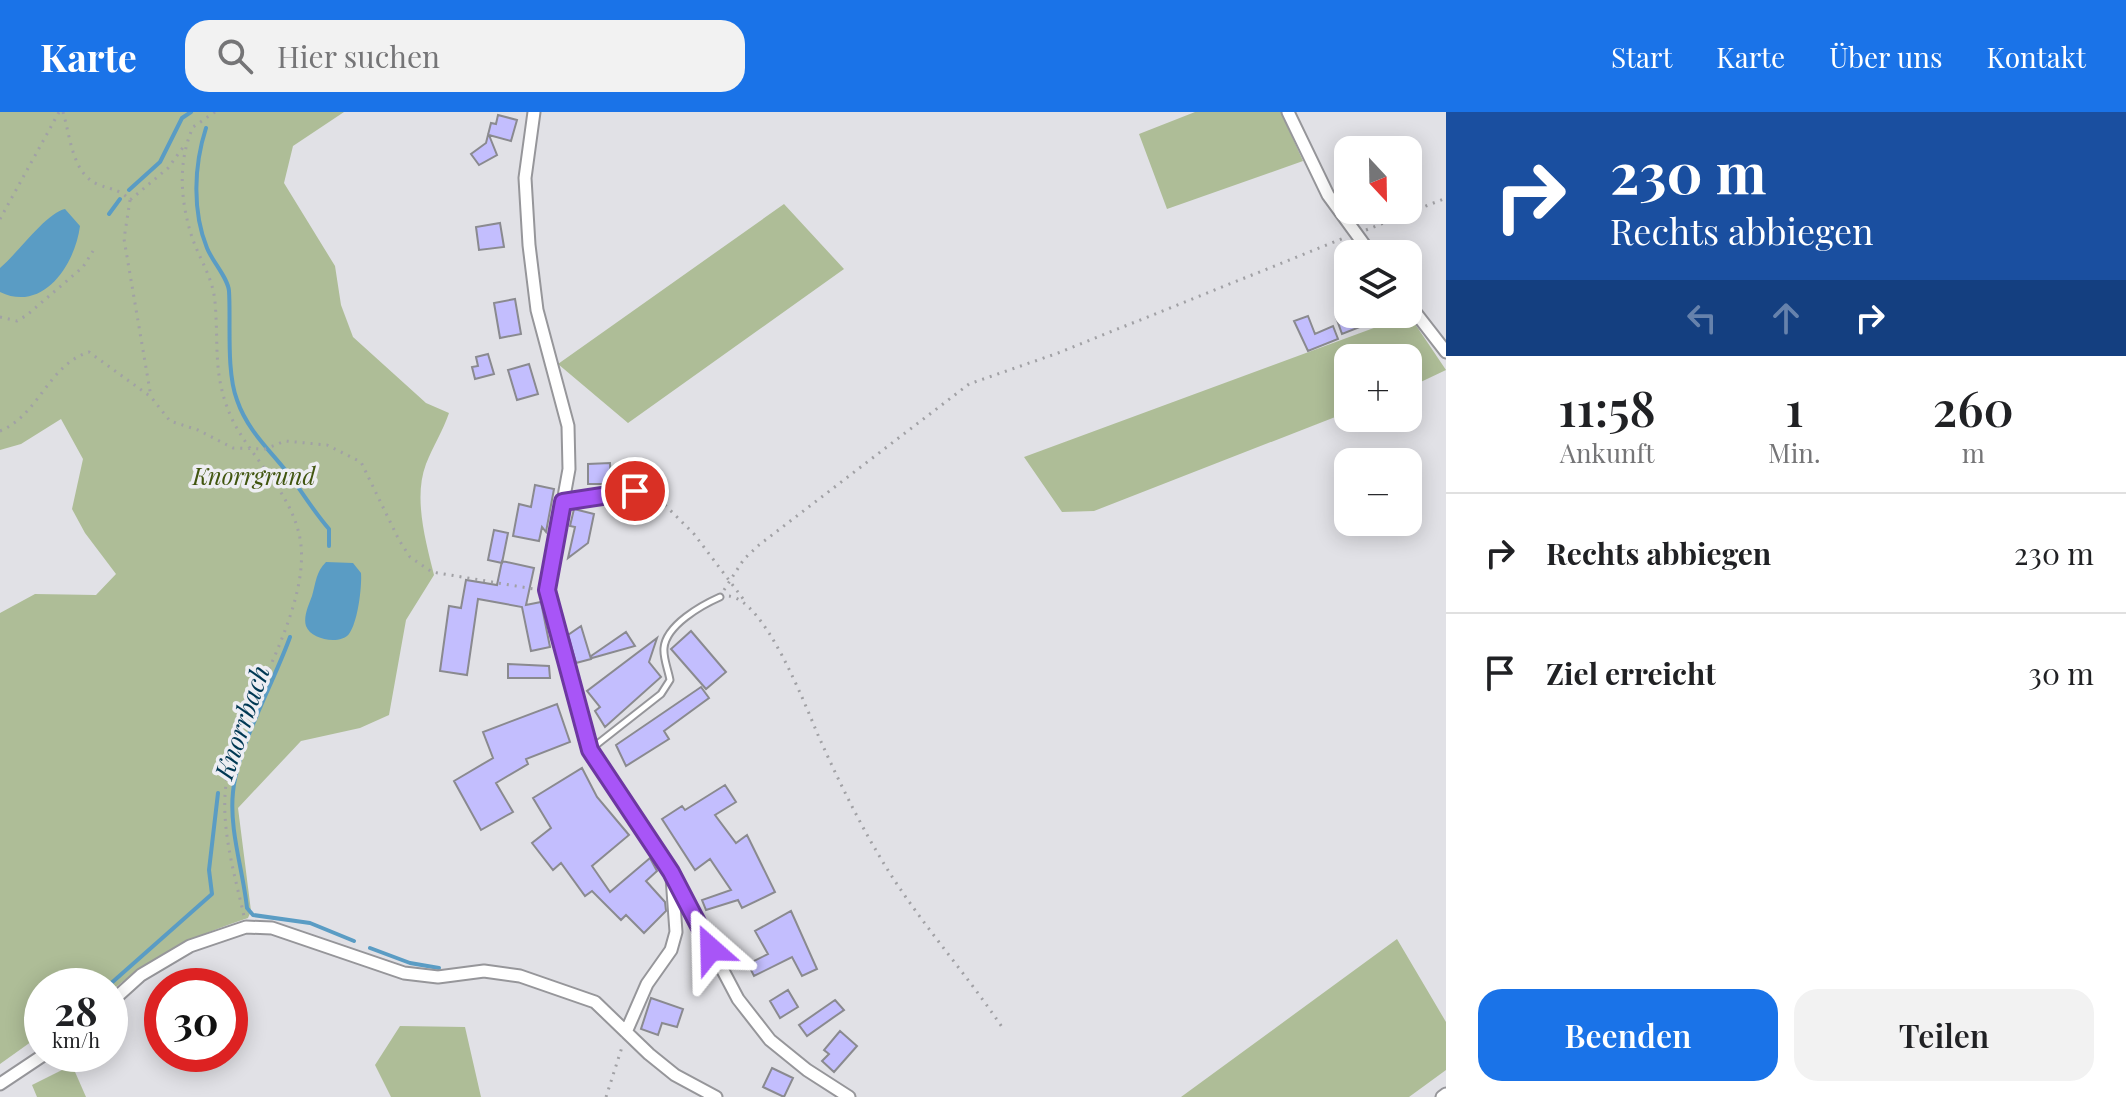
<!DOCTYPE html>
<html lang="de">
<meta charset="utf-8">
<style>
:root{--surface:#fff;--page:#f2f2f2;--text:#202124;--muted:#757577;--line:#e0e0e0;--accent:#1a73e8}
body{margin:0;font-family:"Playfair Display",serif;background:var(--page);color:var(--text);height:100vh;display:flex;flex-direction:column;font-size:30px;white-space:nowrap}
*{box-sizing:border-box;margin:0}
p{font-size:26px;color:var(--muted)}
.icon{flex:none;width:44px;height:44px;fill:none;stroke:currentColor;stroke-width:2;stroke-linecap:round;stroke-linejoin:round}
.map{position:relative;flex:1;overflow:hidden}
.drawer{display:flex;flex-direction:column;background:var(--surface);width:680px}
.drawer>*{flex:none}
.guide{background:#1a4fa0;color:#fff;overflow:hidden}
.needle{width:52px;rotate:158deg}
.controls{position:absolute;left:1334px;top:24px;display:grid;gap:16px}
.controls a{display:grid;place-items:center;width:88px;height:88px;border-radius:16px;background:var(--surface);box-shadow:0 4px 20px #0003;font-size:40px}
.speed{position:absolute;left:24px;top:856px;display:flex;gap:16px;font-size:40px;font-weight:700;text-align:center}
.speed>*{display:grid;place-content:center;width:104px;height:104px;border-radius:50%;background:var(--surface);box-shadow:0 4px 20px #0003;line-height:1}
.speed small{font-size:20px;font-weight:400}
.speed .limit{border:12px solid #d22;background:#fff;color:#111}
.pin{position:absolute;display:grid;place-items:center;width:68px;height:68px;color:#fff;margin:-34px;border:4px solid #fff;border-radius:50%;box-shadow:0 2px 8px #0007}
.me{position:absolute;width:88px;margin:-44px;rotate:335deg;stroke-linejoin:round;filter:drop-shadow(0 0 6px #0008)}
.turn{display:flex;align-items:center;gap:28px;height:168px;padding:0 32px;font-size:36px}
.turn .icon{width:104px;height:104px;stroke-width:2.5}
.turn b{display:block;font-size:56px;line-height:68px}
.lanes{display:flex;align-items:center;height:76px;padding:0 32px;background:#0003;justify-content:center;gap:40px;direction:ltr}
.lanes .off{opacity:.35}
.eta{display:flex;justify-content:space-evenly;align-items:center;height:136px;text-align:center}
.eta b{font-size:48px;font-weight:600;line-height:56px}
.button{display:flex;gap:16px;margin-top:auto;padding:16px 32px}
.button a{flex:1;height:92px;border-radius:24px;background:var(--accent);color:#fff;font-size:32px;font-weight:600;line-height:92px;text-align:center}
.button a+a{background:var(--page);color:var(--text)}
ul{padding:0;list-style:none}
li{display:flex;align-items:center;gap:24px;height:120px;padding:0 32px;border-top:2px solid var(--line)}
li div{flex:1}
li b{display:block;font-size:30px}
li em{font-style:normal}
header{display:flex;align-items:center;gap:48px;box-sizing:border-box;height:112px;padding:0 40px;background:var(--accent);color:#fff}
header strong{font-size:38px}
nav{display:flex;gap:44px;margin-inline-start:auto;font-size:28px}
.search{width:560px;height:72px;background:var(--page);display:flex;align-items:center;gap:20px;box-sizing:border-box;padding:0 28px;border-radius:24px;color:var(--muted);font-size:30px}
main{display:flex;flex:1;min-height:0}
.map>svg:first-child{display:block}
</style>
<header>
<strong>Karte</strong>
<div class="search"><svg class="icon" aria-label="search" viewBox="0 0 24 24"><circle cx="10" cy="10" r="6"/><path d="M15 15l6 6"/></svg>Hier suchen</div>
<nav><a>Start</a><a>Karte</a><a>Über uns</a><a>Kontakt</a></nav>
</header>
<main>
<div class="map">
<svg width="1446" height="985" viewBox="0 0 1446 985">
<rect width="100%" height="100%" fill="#e1e1e6"/>
<path fill="#aebd97" d="M0 0H344L293 34 284 71 335 154 341 193 353 225 426 291 449 301C443 319 433 334 426 352 413 386 426 430 434 463L406 508 389 603 360 616 301 629 238 696 251 799 248 806C192 825 156 841 110 880V874H42V922L0 952V501L35 482 96 483 116 462 85 421 72 397 83 347 61 307 21 332 0 338Z
M1195 0H1281L1303 49 1167 97 1139 22Z
M784 92 844 157 628 311 558 252Z
M1409 203 1446 258 1408 276V246H1348V300L1094 399 1062 400 1024 345Z
M1397 827 1446 910V958L1409 985H1181Z
M400 914 465 915 481 985H391L375 953Z
M72 953 86 985H37L32 973Z"/>
<path fill="#5a9cc4" d="M65 97 80 114C75 153 43 201 0 180V156C18 141 46 101 65 97Z
M326 450 353 451 361 461C362 475 358 510 349 522 340 533 311 528 306 514 303 505 309 492 312 484 316 470 316 460 326 450Z"/>
<g fill="none" stroke-linecap="round" stroke-linejoin="round">
<path stroke="#5a9cc4" stroke-width="4" d="M206 16C194 53 192 99 207 136 212 149 228 166 229 179 231 209 226 259 237 288 249 323 276 343 296 372 307 388 316 402 329 417V434
M129 78 160 50 182 6 191 0
M109 102 120 87
M290 525C274 570 237 635 233 680 229 718 243 758 247 796L253 803 310 811 354 829
M370 836 410 851 439 856
M108 874 212 782 209 758 218 681"/>
</g>
<path fill="#c3befe" stroke="#8a8a8f" stroke-width="2" d="M498 3 517 8 511 29 489 23 497 43 479 53 471 42 486 31 491 11 496 12Z
M500 111 504 135 479 138 476 115Z
M515 187 521 222 500 226 494 191Z
M1343 202H1366L1370 211 1342 222 1336 205Z
M1308 204 1315 222 1333 214 1338 227 1308 239 1294 209Z
M488 242 494 262 475 267 472 255 478 254 476 245Z
M529 252 538 282 517 288 508 258Z
M610 351 611 372H588V352Z
M535 373 554 377 546 420 542 415 539 429 513 424 519 392 531 395Z
M574 397 594 402 588 431 568 446 575 415 570 414Z
M494 418 508 421 502 451 488 448Z
M502 449 534 456 526 493 541 490 550 535 531 539 522 495 478 487 467 563 440 559 449 494 461 496 466 468 497 473Z
M581 514 591 547 576 551 568 523Z
M691 519 726 560 706 577 671 537Z
M626 520 635 534 592 546 591 544Z
M657 526 649 550 661 565 605 615 595 599 600 595 587 579Z
M508 552 549 554 550 566H508Z
M701 575 709 586 664 619 669 627 626 654 616 633Z
M557 592 570 630 526 647 528 652 496 671 513 700 481 718 454 669 493 646 483 620Z
M582 656 597 685 629 723 592 754 610 780 650 746 657 759 646 769 665 790 666 799 644 821 626 803 621 808 592 779 585 784 561 751 553 758 532 731 551 716 533 686Z
M725 673 736 690 715 703 736 731 747 723 775 780 742 796 738 788 706 798 702 788 731 778 710 747 695 758 662 707 682 694 685 698Z
M791 799 817 857 802 864 792 845 754 864 748 852 768 842 755 819Z
M788 878 798 895 780 906 770 889Z
M651 886 683 897 677 915 662 911 658 923 641 917Z
M835 888 844 898 807 924 799 913Z
M840 919 857 934 834 960 822 949 829 942 824 938Z
M772 956 793 966 784 985 763 975Z"/>
<g fill="none" stroke-linecap="round" stroke-linejoin="round">
<defs>
<path id="lane" d="M564 390 635 379 656 387
M591 637 661 582 670 568C668 557 663 546 664 536 666 513 702 493 720 485"/>
<path id="street" d="M534 0 525 66 529 133 537 198 568 314 569 357 547 478 590 638 671 760 738 887 770 928 807 958 849 985
M1288 0 1328 83 1371 142
M1408 191 1446 240
M110 891 141 863 190 834 246 815 272 816 404 861 438 865 484 859 520 864 595 890 649 942 675 963 716 985
M626 920 647 872 671 838 676 820 672 765
M0 972 45 942
M1442 985 1446 982"/>
</defs>
<use href="#lane" stroke="#96969a" stroke-width="9"/>
<use href="#street" stroke="#96969a" stroke-width="15"/>
<path stroke="#a1a1a5" stroke-width="3" stroke-dasharray="2 6" stroke-linecap="butt" d="M63 0C70 23 72 61 97 72 111 78 118 76 130 88L168 56 184 34
M215 0 193 15C178 49 180 86 191 122 198 145 213 165 215 190 219 235 212 265 233 309 252 346 287 377 298 418 319 490 240 596 227 666 219 711 234 760 244 804
M130 88 124 127 151 285
M0 107 59 0
M1366 118 1446 86
M0 205 17 209 27 203 83 155 93 139
M0 319C39 303 48 253 89 240L151 285 170 309 198 318 233 336 265 337 285 329 327 333 361 350 399 428 410 445 432 460 534 477
M665 393 694 422 744 488
M724 478 744 447 759 433 969 272 1058 241 1344 126
M729 484C765 489 804 590 818 623 839 670 863 719 891 763 925 816 967 863 1002 915
M606 985 623 932"/>
<use href="#lane" stroke="#fff" stroke-width="5"/>
<use href="#street" stroke="#fff" stroke-width="11"/>
</g>
<g fill="none" stroke-linecap="round" stroke-linejoin="round">
<defs>
<path id="route" d="M635 379 563 390 547 478 590 638 671 760 711 837"/>
</defs>
<use href="#route" stroke="#6d37a1" stroke-width="20"/>
<use href="#route" stroke="#a855f7" stroke-width="14"/>
</g>
<g text-anchor="middle" dominant-baseline="central" stroke-width="7" stroke-linejoin="round" paint-order="stroke">
<g font-size="24" font-style="italic" fill="#41550f" stroke="#eeeef3">
<text x="254" y="363">Knorrgrund</text>
</g>
<g font-size="26" font-style="italic" fill="#003853" stroke="#eeeef3">
<text transform="translate(241 610) rotate(-71)">Knorrbach</text>
</g>
</g>
</svg>
<div class="controls">
<a><svg class="needle" viewBox="-14 -14 28 28"><path d="M0-13l5 13h-10z" fill="#e53935"/><path d="M0 13l5-13h-10z" fill="#757577"/></svg></a>
<a><svg class="icon" aria-label="layers" viewBox="0 0 24 24"><path d="M12 4l9 5-9 5-9-5zM3 14l9 5 9-5"/></svg></a>
<a>+</a>
<a>−</a>
</div>
<div class="speed"><div>28<small>km/h</small></div><div class="limit">30</div></div>
<div class="pin" style="left:635px;top:379px;background:#d93025"><svg class="icon" aria-label="arrive" viewBox="0 0 24 24"><path d="M6 21V4h12l-3 4 3 4H6"/></svg></div>
<svg class="me" style="left:711px;top:837px" viewBox="-20 -20 40 40"><path d="M0-17L14 15 0 8-14 15z" fill="#a855f7" stroke="#fff" stroke-width="4"/></svg>
</div>
<section class="drawer">
<div class="guide">
<div class="turn"><svg class="icon" aria-label="right" viewBox="0 0 24 24"><path d="M7 20v-9h11M14 6l5 5-5 5"/></svg><div><b>230 m</b>Rechts abbiegen</div></div>
<div class="lanes"><svg class="icon off" aria-label="left" viewBox="0 0 24 24"><path d="M17 20v-9H6M10 6l-5 5 5 5"/></svg><svg class="icon off" aria-label="ahead" viewBox="0 0 24 24"><path d="M12 20V5M6 11l6-6 6 6"/></svg><svg class="icon" aria-label="right" viewBox="0 0 24 24"><path d="M7 20v-9h11M14 6l5 5-5 5"/></svg></div>
</div>
<div class="eta">
<div><b>11:58</b><p>Ankunft</p></div>
<div><b>1</b><p>Min.</p></div>
<div><b>260</b><p>m</p></div>
</div>
<ul>
<li><svg class="icon" aria-label="right" viewBox="0 0 24 24"><path d="M7 20v-9h11M14 6l5 5-5 5"/></svg><div><b>Rechts abbiegen</b></div><em>230 m</em></li>
<li><svg class="icon" aria-label="arrive" viewBox="0 0 24 24"><path d="M6 21V4h12l-3 4 3 4H6"/></svg><div><b>Ziel erreicht</b></div><em>30 m</em></li>
</ul>
<div class="button"><a>Beenden</a><a>Teilen</a></div>
</section>
</main>
